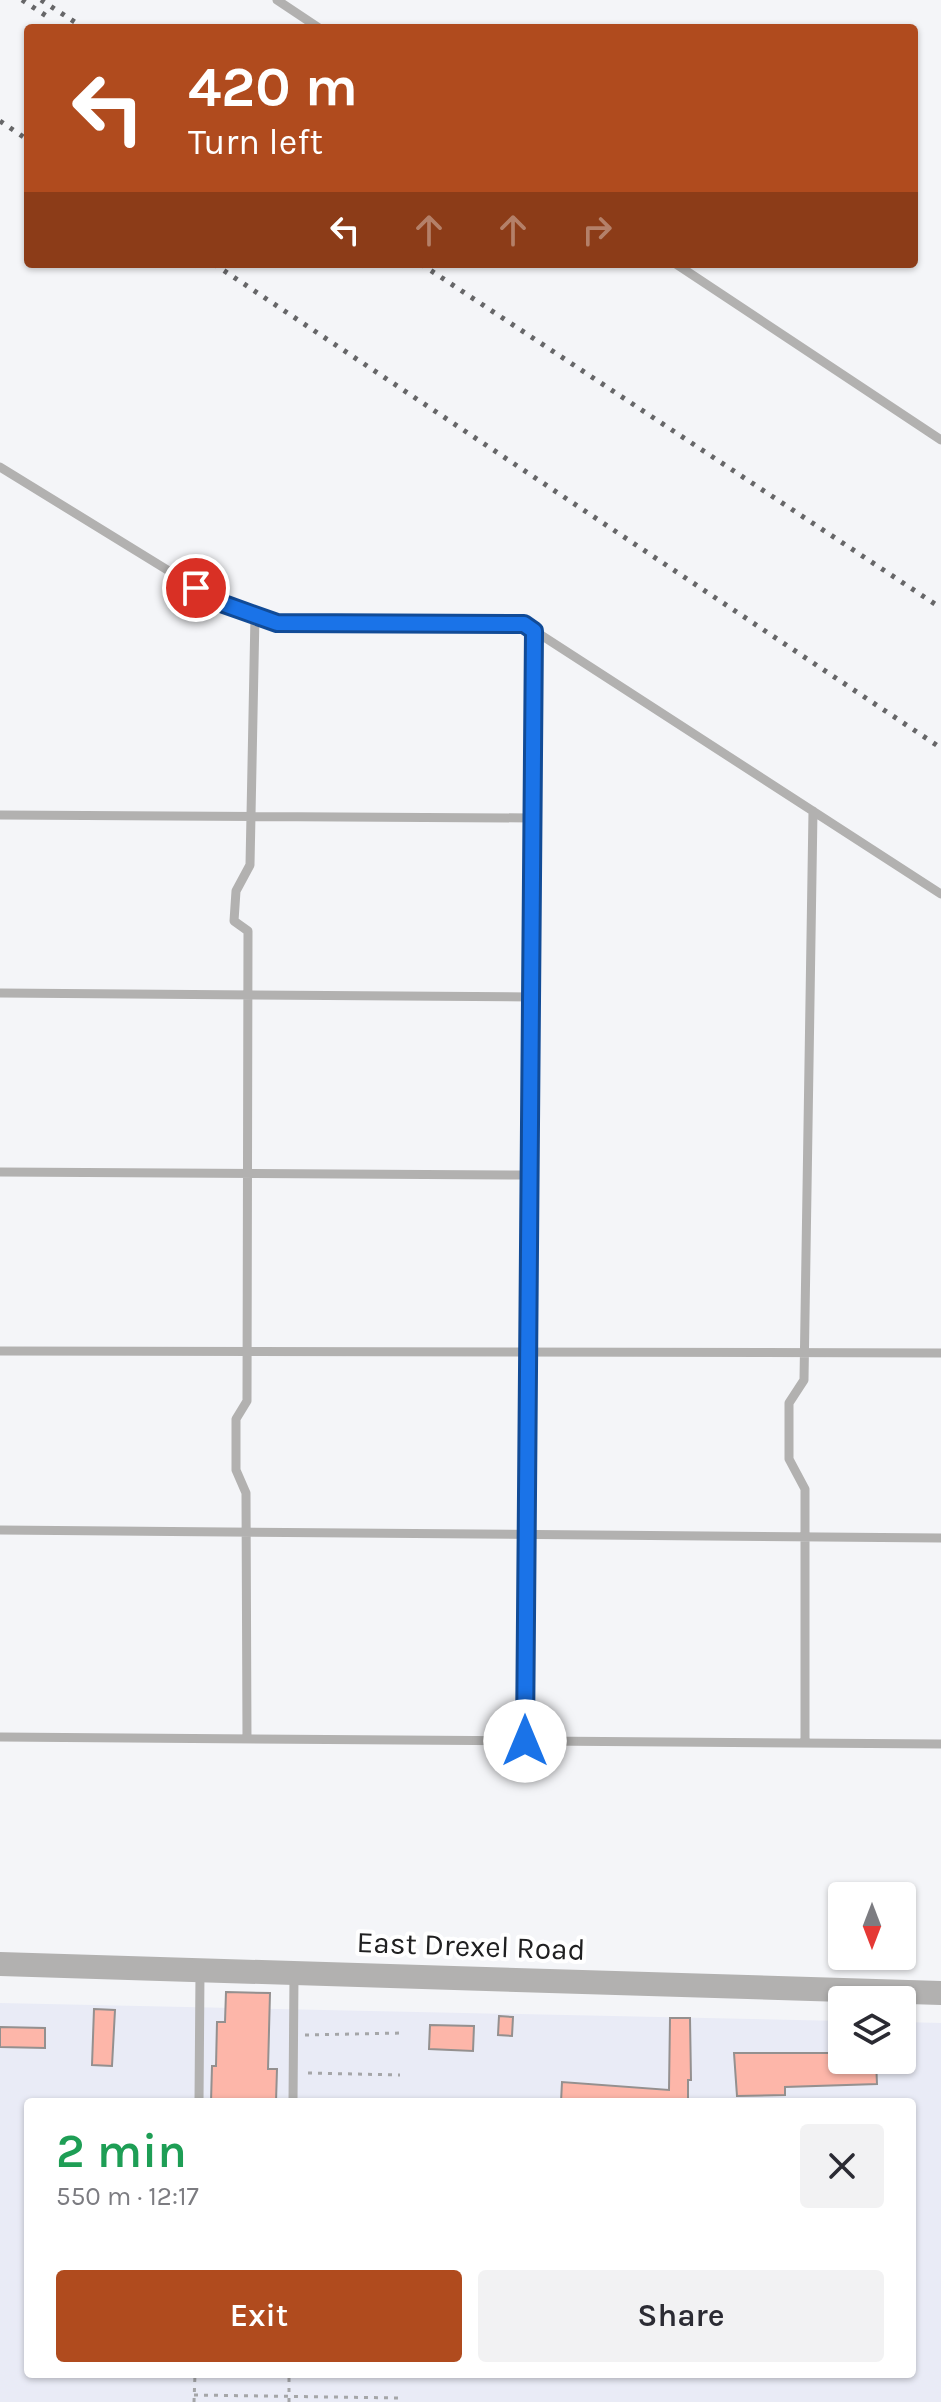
<!DOCTYPE html>
<meta charset="utf-8">
<style>
:root{--surface:#fff;--page:#f2f2f3;--text:#2b2b33;--muted:#7c7c81;--accent:#b04b1e}
body{margin:0;font-family:Karla,sans-serif;background:var(--page);color:var(--text);height:100vh;display:flex;flex-direction:column;font-size:30px;white-space:nowrap}
*{box-sizing:border-box;margin:0}
p{font-size:26px;color:var(--muted)}
.icon{flex:none;width:44px;height:44px;fill:none;stroke:currentColor;stroke-width:2;stroke-linecap:round;stroke-linejoin:round}
.map{position:relative;flex:1;overflow:hidden}
.details{position:absolute;left:24px;top:2098px;width:892px;height:280px;display:flex;flex-direction:column;background:var(--surface);border-radius:8px;box-shadow:0 2px 6px #0004}
.details>*{flex:none}
.banner{position:absolute;left:24px;top:24px;width:894px;height:244px;border-radius:8px;box-shadow:0 2px 6px #0004;background:#b04b1e;color:#fff;overflow:hidden}
.needle{width:52px;rotate:180deg}
.fabs{position:absolute;left:828px;top:1882px;display:grid;gap:16px}
.fabs a{display:grid;place-items:center;width:88px;height:88px;border-radius:8px;background:var(--surface);box-shadow:0 2px 6px #0004;font-size:40px}
.pin{position:absolute;display:grid;place-items:center;width:68px;height:68px;color:#fff;margin:-34px;border:4px solid #fff;border-radius:50%;box-shadow:0 2px 8px #0007}
.me{position:absolute;width:88px;margin:-44px;rotate:0deg;stroke-linejoin:round;filter:drop-shadow(0 0 6px #0008)}
.turn{display:flex;align-items:center;gap:28px;height:168px;padding:0 32px;font-size:36px}
.turn .icon{width:104px;height:104px;stroke-width:2.5}
.turn b{display:block;font-size:56px;line-height:68px}
.lanes{display:flex;align-items:center;height:76px;padding:0 32px;background:#0003;justify-content:center;gap:40px;direction:ltr}
.lanes .off{opacity:.35}
.round{display:grid;place-items:center;flex:none;width:84px;height:84px;border-radius:8px;background:var(--page)}
.overview{display:flex;align-items:center;justify-content:space-between;height:136px;padding:0 32px}
h1{font-size:48px;font-weight:600;line-height:60px;color:#1e9e55}
.button{display:flex;gap:16px;margin-top:auto;padding:16px 32px}
.button a{flex:1;height:92px;border-radius:8px;background:var(--accent);color:#fff;font-size:32px;font-weight:600;line-height:92px;text-align:center}
.button a+a{background:var(--page);color:var(--text)}
.map>svg:first-child{display:block}
</style>
<div class="map">
<svg width="941" height="2402" viewBox="0 0 941 2402">
<rect width="100%" height="100%" fill="#f4f5f8"/>
<path fill="#e9ebf6" fill-rule="evenodd" d="M0 2003 842 2021V2060H902V2022L941 2023V2402H0ZM28 2102H912V2374H28Z"/>
<path fill="#fdb6a9" stroke="#94908f" stroke-width="2" d="M226 1992 270 1993 268 2069H277L276 2102H211L212 2066H216L217 2022H225Z
M94 2009 115 2010 112 2066 92 2065Z
M499 2016 513 2017 512 2036 498 2035Z
M670 2018H690L691 2080H688V2102H561L562 2082 669 2090Z
M430 2025 474 2026 473 2051 429 2049Z
M0 2027 45 2028V2048L0 2047Z
M734 2053H842V2060H876L877 2084 785 2087V2095L737 2096Z"/>
<g fill="none" stroke-linecap="round" stroke-linejoin="round">
<path stroke="#a5a6a8" stroke-width="3" stroke-dasharray="4 6" stroke-linecap="butt" d="M305 2035 401 2033
M308 2073 400 2075
M194 2395 400 2398
M194 2402 195 2374
M289 2402V2374"/>
<path stroke="#b2b1b0" stroke-width="9" d="M277 0 319 28
M676 264 941 440
M0 467 221 603 277 623 524 624 941 894
M0 815 532 818
M0 993 531 997
M0 1172 529 1175
M0 1351 941 1353
M0 1530 941 1538
M0 1737 941 1744
M247 1739 246 1493 236 1470V1419L247 1401 248 931 234 921 236 891 250 865 255 615
M525 1741 534 631
M805 1743V1489L789 1459V1403L804 1380 813 811
M199 2102 200 1973
M293 2102 294 1976"/>
<path stroke="#b2b1b0" stroke-width="24" d="M0 1964 941 1993"/>
<path stroke="#666668" stroke-width="5" stroke-dasharray="4 8" stroke-linecap="butt" d="M22 0 48 17
M41 0 84 28
M0 121 28 140
M214 264 941 748
M421 264 941 608"/>
</g>
<g fill="none" stroke-linecap="round" stroke-linejoin="round">
<defs>
<path id="route" d="M196 588 221 603 277 623 524 624 534 631 525 1741"/>
</defs>
<use href="#route" stroke="#114b97" stroke-width="20"/>
<use href="#route" stroke="#1a73e8" stroke-width="14"/>
</g>
<g text-anchor="middle" dominant-baseline="central" stroke-width="8" stroke-linejoin="round" paint-order="stroke">
<g font-size="30" fill="#202021" stroke="#fff">
<text transform="translate(471 1946) rotate(2)">East Drexel Road</text>
</g>
</g>
</svg>
<div class="fabs">
<a><svg class="needle" viewBox="-14 -14 28 28"><path d="M0-13l5 13h-10z" fill="#e53935"/><path d="M0 13l5-13h-10z" fill="#7c7c81"/></svg></a>
<a><svg class="icon" aria-label="layers" viewBox="0 0 24 24"><path d="M12 4l9 5-9 5-9-5zM3 14l9 5 9-5"/></svg></a>
</div>
<div class="pin" style="left:196px;top:588px;background:#d93025"><svg class="icon" aria-label="arrive" viewBox="0 0 24 24"><path d="M6 21V4h12l-3 4 3 4H6"/></svg></div>
<svg class="me" style="left:525px;top:1741px" viewBox="-20 -20 40 40"><circle r="19" fill="#fff"/><path d="M0-13L10 11 0 6-10 11z" fill="#1a73e8"/></svg>
<div class="banner">
<div class="turn"><svg class="icon" aria-label="left" viewBox="0 0 24 24"><path d="M17 20v-9H6M10 6l-5 5 5 5"/></svg><div><b>420 m</b>Turn left</div></div>
<div class="lanes"><svg class="icon" aria-label="left" viewBox="0 0 24 24"><path d="M17 20v-9H6M10 6l-5 5 5 5"/></svg><svg class="icon off" aria-label="ahead" viewBox="0 0 24 24"><path d="M12 20V5M6 11l6-6 6 6"/></svg><svg class="icon off" aria-label="ahead" viewBox="0 0 24 24"><path d="M12 20V5M6 11l6-6 6 6"/></svg><svg class="icon off" aria-label="right" viewBox="0 0 24 24"><path d="M7 20v-9h11M14 6l5 5-5 5"/></svg></div>
</div>
<section class="details">
<div class="overview"><div><h1>2 min</h1><p>550 m · 12:17</p></div><a class="round"><svg class="icon" aria-label="close" viewBox="0 0 24 24"><path d="M6 6l12 12M18 6L6 18"/></svg></a></div>
<div class="button"><a>Exit</a><a>Share</a></div>
</section>
</div>
